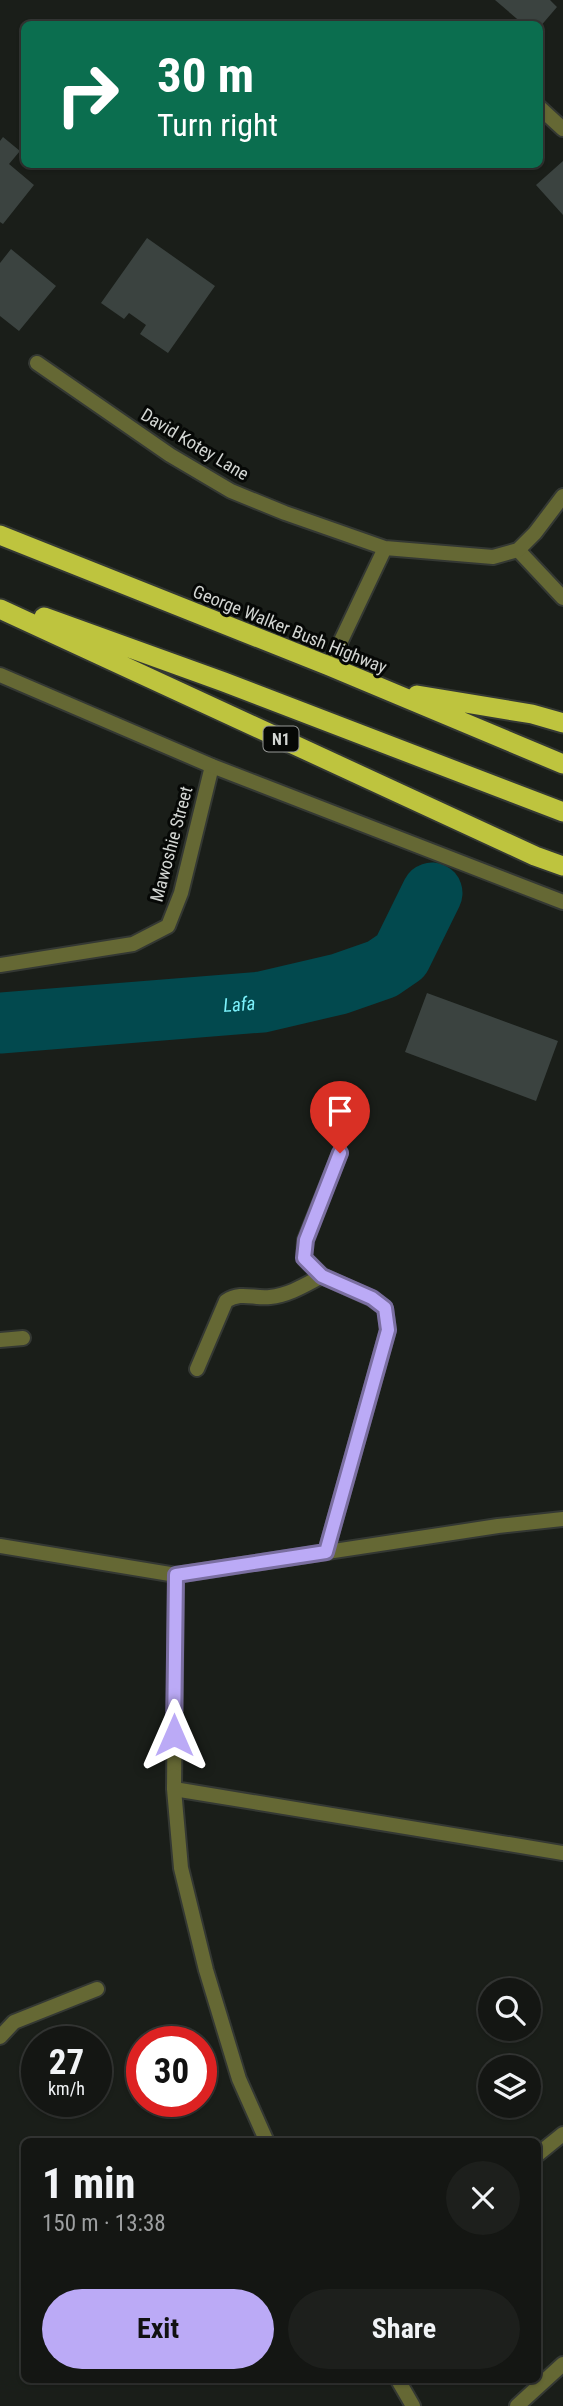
<!DOCTYPE html>
<meta charset="utf-8">
<style>
:root{--surface:#141613;--page:#1d1f1c;--text:#f1f3f6;--muted:#9d9fa0;--line:#333533;--accent:#bbaaf6}
body{margin:0;font-family:"Roboto Condensed",sans-serif;background:var(--page);color:var(--text);height:100vh;display:flex;flex-direction:column;font-size:26px;white-space:nowrap}
*{box-sizing:border-box;margin:0}
p{font-size:23px;color:var(--muted)}
.icon{flex:none;width:38px;height:38px;fill:none;stroke:currentColor;stroke-width:2;stroke-linecap:round;stroke-linejoin:round}
.map{position:relative;flex:1;overflow:hidden}
.drawer{position:absolute;left:21px;top:2138px;width:520px;height:245px;display:flex;flex-direction:column;background:var(--surface);border-radius:10px;box-shadow:0 2px 5px #0004,0 0 0 2px var(--line)}
.drawer>*{flex:none}
.guide{position:absolute;left:21px;top:21px;width:522px;height:147px;border-radius:10px;box-shadow:0 2px 5px #0004,0 0 0 2px var(--line);background:#0b6e4f;color:#fff;overflow:hidden}
.buttons{position:absolute;left:478px;top:1978px;display:grid;gap:14px}
.buttons a{display:grid;place-items:center;width:63px;height:63px;border-radius:50%;background:var(--surface);box-shadow:0 2px 5px #0004,0 0 0 2px var(--line);font-size:35px}
.speed{position:absolute;left:21px;top:2026px;display:flex;gap:14px;font-size:35px;font-weight:700;text-align:center}
.speed>*{display:grid;place-content:center;width:91px;height:91px;border-radius:50%;background:var(--surface);box-shadow:0 2px 5px #0004,0 0 0 2px var(--line);line-height:1}
.speed small{font-size:18px;font-weight:400}
.speed .limit{border:10px solid #d22;background:#fff;color:#111}
.pin{position:absolute;display:grid;place-items:center;width:60px;height:60px;color:#fff;margin:-72px -30px;border-radius:50% 50% 50% 0;rotate:-45deg;box-shadow:0 0 7px #0007}
.pin .icon{rotate:45deg}
.me{position:absolute;width:77px;margin:-38px;rotate:0deg;stroke-linejoin:round;filter:drop-shadow(0 0 5px #0008)}
.turn{display:flex;align-items:center;gap:24px;height:147px;padding:0 21px;font-size:32px}
.turn .icon{width:91px;height:91px;stroke-width:2.5}
.turn b{display:block;font-size:49px;line-height:60px}
.round{display:grid;place-items:center;flex:none;width:74px;height:74px;border-radius:37px;background:var(--page)}
.head{display:flex;align-items:center;justify-content:space-between;height:119px;padding:0 21px}
h1{font-size:42px;font-weight:700;line-height:52px}
.cta{display:flex;gap:14px;margin-top:auto;padding:14px 21px}
.cta a{flex:1;height:80px;border-radius:42px;background:var(--accent);color:#111;font-size:28px;font-weight:700;line-height:80px;text-align:center}
.cta a+a{background:var(--page);color:var(--text)}
.map>svg:first-child{display:block}
</style>
<div class="map">
<svg width="563" height="2406" viewBox="0 0 563 2406">
<rect width="100%" height="100%" fill="#1a1e19"/>
<g fill="none" stroke-linecap="round" stroke-linejoin="round">
<path stroke="#02494e" stroke-width="61" id="s1" d="M0 1023 262 1002 339 984 382 969 401 956 432 893"/>
</g>
<path fill="#3b4340" d="M495 0H550L557 7 539 28V24H523Z
M3 137 20 151 9 164 34 185 3 224 0 222V141Z
M563 161V215L536 185Z
M147 238 215 286 168 353 140 334 146 325 129 313 124 319 101 303Z
M11 249 56 286 19 331 0 316V263Z
M427 993 558 1041 536 1101 405 1052Z"/>
<g fill="none" stroke-linecap="round" stroke-linejoin="round">
<defs>
<path id="service" d="M518 550 563 598
M197 1369 226 1301C241 1291 254 1299 270 1297 289 1295 305 1285 322 1276
M326 1552 388 1330 385 1308 371 1298 322 1276 304 1258 305 1240 340 1153
M0 2037 14 2022 97 1989
M537 2155 563 2134
M517 2406 563 2364"/>
<path id="minor" d="M539 107 563 129
M37 363 170 455 231 491 285 513 385 548 493 557 518 550 535 533 563 496
M329 666 385 548
M0 965 133 944 168 926 181 893 212 766
M0 1340 23 1338
M0 1546 176 1575 498 1526 563 1519
M176 1575 174 1789 181 1868 206 1970 239 2079 267 2142
M174 1789 563 1853
M398 2380 413 2406"/>
<path id="tertiary" d="M0 675 212 766 563 902"/>
<path id="trunk" d="M0 535 329 666 563 764
M0 609 535 856 563 866
M44 617 224 682 563 812
M417 695 532 714 563 723"/>
</defs>
<use href="#service" stroke="#343833" stroke-width="18"/>
<use href="#minor" stroke="#343833" stroke-width="18"/>
<use href="#tertiary" stroke="#343833" stroke-width="18"/>
<use href="#trunk" stroke="#343833" stroke-width="23"/>
<use href="#service" stroke="#656834" stroke-width="14"/>
<use href="#minor" stroke="#656834" stroke-width="14"/>
<use href="#tertiary" stroke="#656834" stroke-width="14"/>
<use href="#trunk" stroke="#bec43e" stroke-width="19"/>
</g>
<g fill="none" stroke-linecap="round" stroke-linejoin="round">
<defs>
<path id="route" d="M174 1735 176 1575 326 1552 388 1330 385 1308 372 1298 322 1276 304 1258 306 1240 340 1153"/>
</defs>
<use href="#route" stroke="#7a6ea0" stroke-width="18"/>
<use href="#route" stroke="#bbaaf6" stroke-width="12"/>
</g>
<g text-anchor="middle" dominant-baseline="central" stroke-width="6" stroke-linejoin="round" paint-order="stroke">
<rect fill="#060806" stroke="#969896" stroke-width="2" x="263.5" y="726.5" width="35" height="25" rx="5"/>
<g font-size="16" font-weight="bold" fill="#d3d6d3">
<text x="281" y="739">N1</text>
</g>
<g font-size="18" fill="#d3d6d3" stroke="#060806">
<text transform="translate(195 444) rotate(31)">David Kotey Lane</text>
<text transform="translate(290 629) rotate(22)">George Walker Bush Highway</text>
<text transform="translate(171 844) rotate(-75)">Mawoshie Street</text>
</g>
<g font-size="19" font-style="italic" fill="#7cf1fb" stroke="#060806">
<text stroke="none"><textPath href="#s1" startOffset="240">Lafa</textPath></text>
</g>
</g>
</svg>
<div class="buttons">
<a><svg class="icon" aria-label="search" viewBox="0 0 24 24"><circle cx="10" cy="10" r="6"/><path d="M15 15l6 6"/></svg></a>
<a><svg class="icon" aria-label="layers" viewBox="0 0 24 24"><path d="M12 4l9 5-9 5-9-5zM3 14l9 5 9-5"/></svg></a>
</div>
<div class="speed"><div>27<small>km/h</small></div><div class="limit">30</div></div>
<div class="pin" style="left:340px;top:1153px;background:#d93025"><svg class="icon" aria-label="arrive" viewBox="0 0 24 24"><path d="M6 21V4h12l-3 4 3 4H6"/></svg></div>
<svg class="me" style="left:174px;top:1735px" viewBox="-20 -20 40 40"><path d="M0-17L14 15 0 8-14 15z" fill="#bbaaf6" stroke="#fff" stroke-width="4"/></svg>
<div class="guide">
<div class="turn"><svg class="icon" aria-label="right" viewBox="0 0 24 24"><path d="M7 20v-9h11M14 6l5 5-5 5"/></svg><div><b>30 m</b>Turn right</div></div>
</div>
<section class="drawer">
<div class="head"><div><h1>1 min</h1><p>150 m · 13:38</p></div><a class="round"><svg class="icon" aria-label="close" viewBox="0 0 24 24"><path d="M6 6l12 12M18 6L6 18"/></svg></a></div>
<div class="cta"><a>Exit</a><a>Share</a></div>
</section>
</div>
